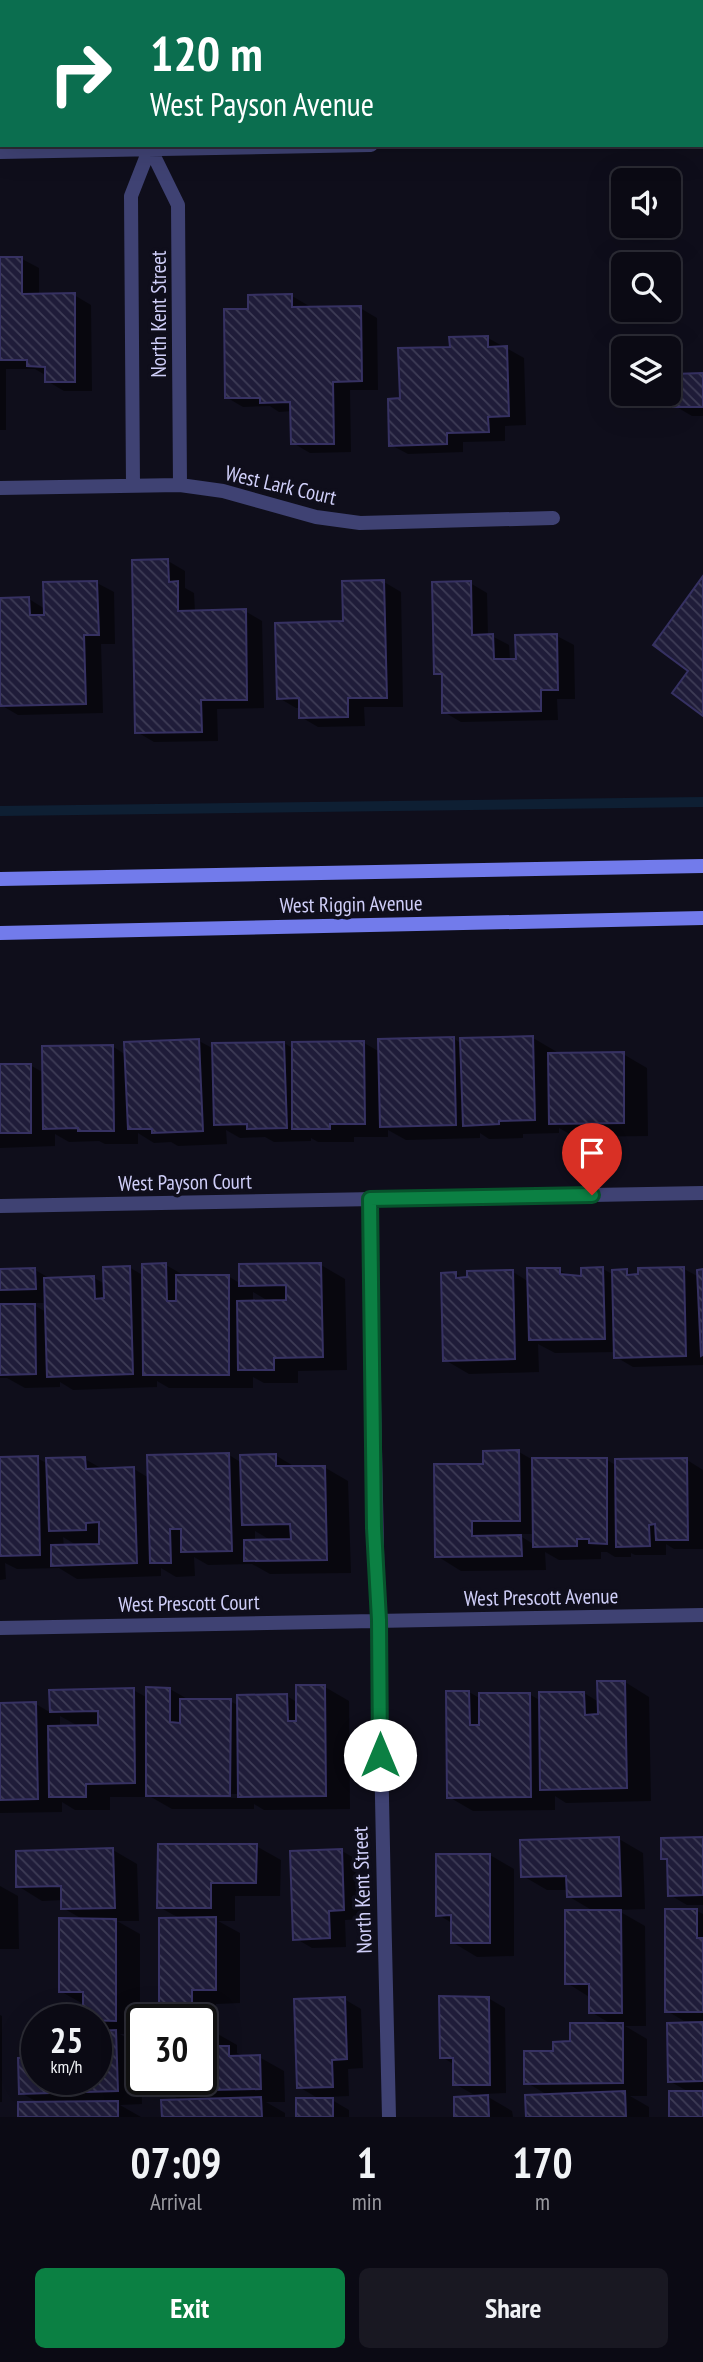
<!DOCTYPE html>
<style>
:root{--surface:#0b0a14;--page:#191822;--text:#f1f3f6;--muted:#9a9aa0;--line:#2b2b34;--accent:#0b8043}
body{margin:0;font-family:"PT Sans Narrow",sans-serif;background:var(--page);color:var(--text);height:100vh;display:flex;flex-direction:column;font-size:26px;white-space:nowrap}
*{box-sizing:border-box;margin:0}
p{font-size:23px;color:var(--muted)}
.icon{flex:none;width:38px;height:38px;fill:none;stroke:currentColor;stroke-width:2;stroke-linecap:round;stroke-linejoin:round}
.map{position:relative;height:2117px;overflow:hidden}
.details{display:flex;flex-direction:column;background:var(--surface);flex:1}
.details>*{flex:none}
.top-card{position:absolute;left:0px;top:0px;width:704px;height:147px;box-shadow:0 7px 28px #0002,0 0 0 2px var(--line);background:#0b6e4f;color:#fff;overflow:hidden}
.buttons{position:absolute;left:611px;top:168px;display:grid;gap:14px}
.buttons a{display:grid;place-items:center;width:70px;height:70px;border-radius:10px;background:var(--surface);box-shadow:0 7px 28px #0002,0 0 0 2px var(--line);font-size:35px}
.speed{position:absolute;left:21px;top:2004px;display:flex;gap:14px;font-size:35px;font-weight:700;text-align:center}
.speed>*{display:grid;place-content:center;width:91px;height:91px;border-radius:50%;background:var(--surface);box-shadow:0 7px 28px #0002,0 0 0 2px var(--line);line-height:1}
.speed small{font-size:18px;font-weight:400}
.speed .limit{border:4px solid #111;border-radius:10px;background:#fff;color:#111}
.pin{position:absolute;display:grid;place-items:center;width:60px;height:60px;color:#fff;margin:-72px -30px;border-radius:50% 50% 50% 0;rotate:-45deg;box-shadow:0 0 7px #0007}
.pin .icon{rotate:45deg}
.me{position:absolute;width:77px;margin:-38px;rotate:0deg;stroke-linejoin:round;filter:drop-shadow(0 0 5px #0008)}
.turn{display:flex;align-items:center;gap:24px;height:147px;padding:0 35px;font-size:32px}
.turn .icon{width:91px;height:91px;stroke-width:2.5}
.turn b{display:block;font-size:49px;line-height:60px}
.eta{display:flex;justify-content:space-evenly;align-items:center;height:119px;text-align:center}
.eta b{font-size:42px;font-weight:600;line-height:49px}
.action{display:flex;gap:14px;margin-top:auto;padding:14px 35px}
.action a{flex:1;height:80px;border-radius:10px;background:var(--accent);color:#fff;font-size:28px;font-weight:600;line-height:80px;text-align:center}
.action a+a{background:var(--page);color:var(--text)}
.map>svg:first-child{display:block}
</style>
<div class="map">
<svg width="703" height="2117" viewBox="0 0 703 2117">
<defs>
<pattern id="building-back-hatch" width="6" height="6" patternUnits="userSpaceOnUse" patternTransform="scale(1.75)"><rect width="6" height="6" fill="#1f1c39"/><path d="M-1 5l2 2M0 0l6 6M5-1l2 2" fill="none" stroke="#3e3c56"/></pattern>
</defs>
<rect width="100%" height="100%" fill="#0f0e1b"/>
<path fill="#0007" fill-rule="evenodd" d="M0 0H95V2H2V18Z
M198 0H526L198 2Z
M537 0H703V21L702 2Z
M0 47H2V85L0 84Z
M0 259H22L39 268V295H74L91 305 92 391H64L47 381V376L35 369H6V430H0Z
M292 296 309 306V309L360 308 377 318 378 390H350L351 452 310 453 293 443 292 411 279 412 270 406 243 407 226 397 250 310Z
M488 338 524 358 526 425 505 426V441L463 442V452L408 454 391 445 402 400 452 348Z
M703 375V416H692L675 406Z
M168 561 185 571V588L194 593 195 612 245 611 262 621 264 708 217 709 218 741 154 742 137 732Z
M384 582 401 592 403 707H364L365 726 318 727 301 717V708H296L279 698Z
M97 583 114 592 115 644H101L103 713 18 715 1 705 0 600 29 599 45 609Z
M470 583 487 593 488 636H492L509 645 510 661H517L557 636 574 645 575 699H557L558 720 461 722 444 712V677L436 673Z
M453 1038 462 1044 533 1038 557 1052V1055L623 1054 647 1068 648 1136 575 1137 559 1128V1133L523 1134V1138L489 1139 480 1133V1138L406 1140 388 1130V1137H354V1142H318L311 1138V1141L274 1142 265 1137 240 1138 226 1130 227 1144 178 1146 171 1142 154 1143 138 1133V1144H105L99 1141 69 1142 55 1134V1146L0 1148V1065H30L44 1073 112 1046 126 1055 199 1041 214 1049 284 1043 294 1049 364 1043 380 1052Z
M166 1265 185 1276H228L241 1284 321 1265 345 1279 347 1370 298 1371V1383H264L253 1377V1388H169L157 1381V1387L73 1390 60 1382V1387L25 1388 7 1378H0V1271L35 1270 51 1279 94 1278 105 1284 129 1267 144 1276ZM253 1292 270 1302H253ZM30 1303H46V1312Z
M603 1269 614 1275 627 1271 636 1276 684 1269 699 1277 703 1271V1365L633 1367 616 1357V1352L555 1353 538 1344 539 1372 469 1374 445 1360 456 1274 465 1279 513 1272 529 1282 559 1270 571 1276 583 1278Z
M519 1452 533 1460H607L617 1466 687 1460 703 1470V1549H674L666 1544V1555H635L631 1553V1557H615L607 1552H601V1559L559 1560 545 1552 546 1570 461 1571 437 1556 485 1466ZM517 1534H534L535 1545Z
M229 1455 242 1463 275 1455 297 1468 324 1467 348 1481 351 1573 270 1574 252 1564 208 1565 194 1557 195 1576 176 1577 161 1568V1576L77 1579 59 1568 17 1569 5 1563 6 1579 0 1580V1459L37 1458 48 1464 85 1459 104 1470 134 1469 149 1478ZM255 1531 272 1541H255ZM63 1537 78 1546 64 1547Z
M625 1682 649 1697 651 1801 566 1803 555 1796V1810L473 1811 449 1797 469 1692 481 1699 529 1694 541 1701 584 1693 599 1702Z
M325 1687 349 1701 350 1809 264 1810 254 1804V1809H172L151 1797H110V1810H75L62 1802V1812L0 1813V1705L36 1704 51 1713V1691L133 1690 148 1698 170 1689 189 1700 230 1701 239 1706 287 1696 298 1703ZM60 1716 80 1727 60 1728ZM170 1794H239V1798H170Z
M619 1839 643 1853 645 1909 617 1910 645 1926 646 2026H625L647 2039V2096H630L649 2107V2117H528L549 2096 526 2082 555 2052 613 2025 591 2012V1998L567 1983 595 1912 568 1896V1890H547L523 1876Z
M703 1839V1905H687L670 1895 669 1861 663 1858Z
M256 1846 281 1860 280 1896H235V1921H218L240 1933V2003L216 2004V2033L237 2045V2053L245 2057H259L284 2071 285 2102H266L285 2113V2117H163L182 2101 162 2090V2079H201V2020L161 2019 181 1919 159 1907Z
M113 1850 137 1864 139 1921H117L140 1934V2034H120L140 2046 142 2104 120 2105 141 2117H20L39 2103 21 2093 37 2079H96L106 2032 96 2027V2020L85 2005 60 1991 84 1920 63 1908V1900L42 1901 18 1886Z
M342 1851 359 1861 360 1919 345 1920 346 1947 312 1948 295 1938Z
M490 1855 514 1869V1956L477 1957 452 1942V1923L437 1914Z
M0 1886 18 1896 19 1949H0Z
M697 1911 703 1914V2117H671L691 2093 669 2081 699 2021H684L667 2011Z
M488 1998 505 2008 506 2093 483 2094 512 2111 513 2117H456L478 2097 455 2084V2065L442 2057Z
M344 1999 361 2009 363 2068 348 2069 349 2096 327 2097 349 2110V2117H297L321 2100 299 2087Z
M0 2015 2 2016V2102H0Z"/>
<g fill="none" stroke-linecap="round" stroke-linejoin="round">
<path stroke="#0e1f33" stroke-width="10" d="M0 811 703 802"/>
</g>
<path fill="url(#building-back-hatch)" stroke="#363162" stroke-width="2" d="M0 0H79V2H2L0 14Z
M196 0H290L196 2Z
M305 0H404V2H305Z
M420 0H509V2H420Z
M535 0H641V2H535Z
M0 257H22V294L75 293V382H45V367L27 366V360H0Z
M292 294V307L361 306 362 381 333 382 334 444H291L290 402 260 403V398H225L224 309H248V295Z
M488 336V347L507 346 509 416 488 417 489 432 447 433V444L389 446 388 399 400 398 398 348 450 347 449 337Z
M703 373V407H673V374Z
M168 559 169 582 178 581V611L246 609 247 700H201L202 732 135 733 132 560Z
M703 576V716L672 693 688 671 653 645Z
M384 580 387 698H348V717L299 718V698L277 699 275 623 343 621 342 581Z
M97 581 99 635H84L86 704 0 706V598L29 597 30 615H44L43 582Z
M471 581 472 635 493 634 494 659H516L515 635 557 634 558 690H541V711L442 713V674H434L432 582Z
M533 1036 535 1120 499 1121V1124L463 1126 460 1038Z
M454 1037 456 1125 380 1127 378 1039Z
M199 1039 203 1131 152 1133V1129H128L124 1042Z
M364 1041 365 1124H330V1129H292V1042Z
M284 1042 287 1128 247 1129V1124L214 1125 212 1043Z
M113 1045 114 1131H78V1128L43 1129 42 1046Z
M624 1052V1123L549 1124 548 1053Z
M0 1064H31V1133H0Z
M166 1263 167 1301H176V1275H229V1375H143L142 1264Z
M321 1263 323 1357 274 1358V1370H238L237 1301 286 1300V1285L239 1286V1264Z
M130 1266 133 1374 47 1377 44 1278 94 1276 95 1299 104 1298 103 1267Z
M603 1267 605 1339 529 1340 527 1268H560V1274L581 1276V1268Z
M684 1267 686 1356 614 1358 612 1270 627 1269V1275L638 1274V1268Z
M35 1268 36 1289 0 1290V1269Z
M703 1269V1355L701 1356 697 1270Z
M513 1270 515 1359 443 1361 441 1273 456 1272V1278L467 1277V1271Z
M0 1304H35L36 1374 0 1375Z
M519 1450 520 1521H472V1536L521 1535 522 1556 435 1557 434 1464H483V1451Z
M229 1453 232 1551 181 1552V1529H170L171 1563H150L147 1455Z
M276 1454V1466H325L327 1560 244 1561V1540L291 1539 290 1524 242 1525 240 1455Z
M38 1456 40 1555 0 1556V1457Z
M85 1457 86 1469 134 1467 137 1563 51 1566V1545L99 1544V1522L86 1523V1530L49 1531 46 1458Z
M532 1458H607V1544L589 1543V1539H577V1546L533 1547Z
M687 1458 688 1540H656L655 1524 649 1525 650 1546 616 1547 615 1459Z
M597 1681H625L627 1788 540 1790 539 1692H584L585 1715 598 1714Z
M296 1685H325L326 1796 238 1797 237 1695 287 1694 288 1721H296Z
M146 1687 170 1688V1722L180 1723V1699H231L230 1796H146Z
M134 1688 135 1783 86 1784V1797H49L48 1726 98 1725V1711L50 1712 49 1690Z
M446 1691H469L470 1725H479V1693H530L531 1797 447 1798Z
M36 1702 38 1799 0 1800V1703Z
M619 1837 621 1896 567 1897 566 1876 521 1877 520 1840Z
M703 1837V1895L668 1896 667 1859H661V1838Z
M158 1844H257L256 1883H211V1908H157Z
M113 1848 115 1908 61 1909V1886L16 1887V1851Z
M342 1849 344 1910 329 1911 330 1938 293 1940 290 1851Z
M436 1854H490V1943H451V1915L436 1916Z
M665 1909H697V1938H703V2012H665Z
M565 1910H621L622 2013H589V1984H565Z
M216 1917V1990H192V2020H159V1918Z
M59 1918 116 1919V2021L83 2020V1992H59Z
M439 1996 489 1997 490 2085H453V2058H440Z
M345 1997 347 2059 332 2060 333 2087 297 2088 294 1999Z
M703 2022V2081L668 2082 667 2023Z
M570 2023H623V2083L524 2084V2051H553V2042L570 2041Z
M201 2029H213V2046H229V2056L260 2055 261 2089 161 2091 160 2079H201Z
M116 2030 118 2091 19 2094 18 2058 37 2057V2079H96V2031Z
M625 2091 626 2117H526L525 2095Z
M669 2091H703V2117H669Z
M488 2095 489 2117H454V2097Z
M261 2097 262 2117H162L161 2100Z
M296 2098H333V2117H296Z
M118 2101V2117H18V2102Z"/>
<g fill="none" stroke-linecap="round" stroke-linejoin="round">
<path stroke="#3f4273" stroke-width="14" d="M149 0V2
M151 150 178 205 180 485
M0 152 371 145
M133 486 131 196 151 145
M0 488 180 485 223 491 316 517 360 523 553 518
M370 1199C374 1505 382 1811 389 2117
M0 1206 703 1193
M0 1628 703 1615"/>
<path stroke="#727beb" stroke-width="14" d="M0 879 703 866
M0 933 703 918"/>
</g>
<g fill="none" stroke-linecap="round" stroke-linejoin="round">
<defs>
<path id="route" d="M380 1755 379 1620 374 1528 370 1199 592 1195"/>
</defs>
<use href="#route" stroke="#07532c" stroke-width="18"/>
<use href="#route" stroke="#0b8043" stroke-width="12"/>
</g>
<g text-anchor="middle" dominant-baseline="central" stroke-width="7" stroke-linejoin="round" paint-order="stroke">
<g font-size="21" fill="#cfcef8" stroke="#0f0e1b">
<text transform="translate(158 314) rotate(-90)">North Kent Street</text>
<text transform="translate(281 485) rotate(13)">West Lark Court</text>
<text transform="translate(351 904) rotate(-1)">West Riggin Avenue</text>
<text transform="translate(185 1182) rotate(-1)">West Payson Court</text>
<text transform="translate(541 1597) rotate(-1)">West Prescott Avenue</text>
<text transform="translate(189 1603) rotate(-1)">West Prescott Court</text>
<text transform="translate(362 1890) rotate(-92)">North Kent Street</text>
</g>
</g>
</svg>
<div class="buttons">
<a><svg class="icon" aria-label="sound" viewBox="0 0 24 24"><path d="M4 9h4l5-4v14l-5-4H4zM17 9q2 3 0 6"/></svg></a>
<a><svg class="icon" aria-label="search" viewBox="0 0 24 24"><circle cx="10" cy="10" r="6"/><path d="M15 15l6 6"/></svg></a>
<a><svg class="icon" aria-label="layers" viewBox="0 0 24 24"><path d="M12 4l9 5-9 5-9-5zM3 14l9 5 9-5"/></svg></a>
</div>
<div class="speed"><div>25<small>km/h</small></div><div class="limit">30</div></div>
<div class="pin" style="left:592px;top:1195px;background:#d93025"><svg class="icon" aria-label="arrive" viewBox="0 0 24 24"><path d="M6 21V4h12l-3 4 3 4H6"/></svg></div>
<svg class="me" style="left:380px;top:1755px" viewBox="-20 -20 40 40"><circle r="19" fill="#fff"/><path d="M0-13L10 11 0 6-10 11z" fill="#0b8043"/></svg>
<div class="top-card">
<div class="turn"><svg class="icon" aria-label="right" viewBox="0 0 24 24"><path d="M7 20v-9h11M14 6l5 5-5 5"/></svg><div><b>120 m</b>West Payson Avenue</div></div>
</div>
</div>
<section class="details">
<div class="eta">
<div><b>07:09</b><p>Arrival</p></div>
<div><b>1</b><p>min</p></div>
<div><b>170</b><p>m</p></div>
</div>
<div class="action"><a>Exit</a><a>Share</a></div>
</section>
